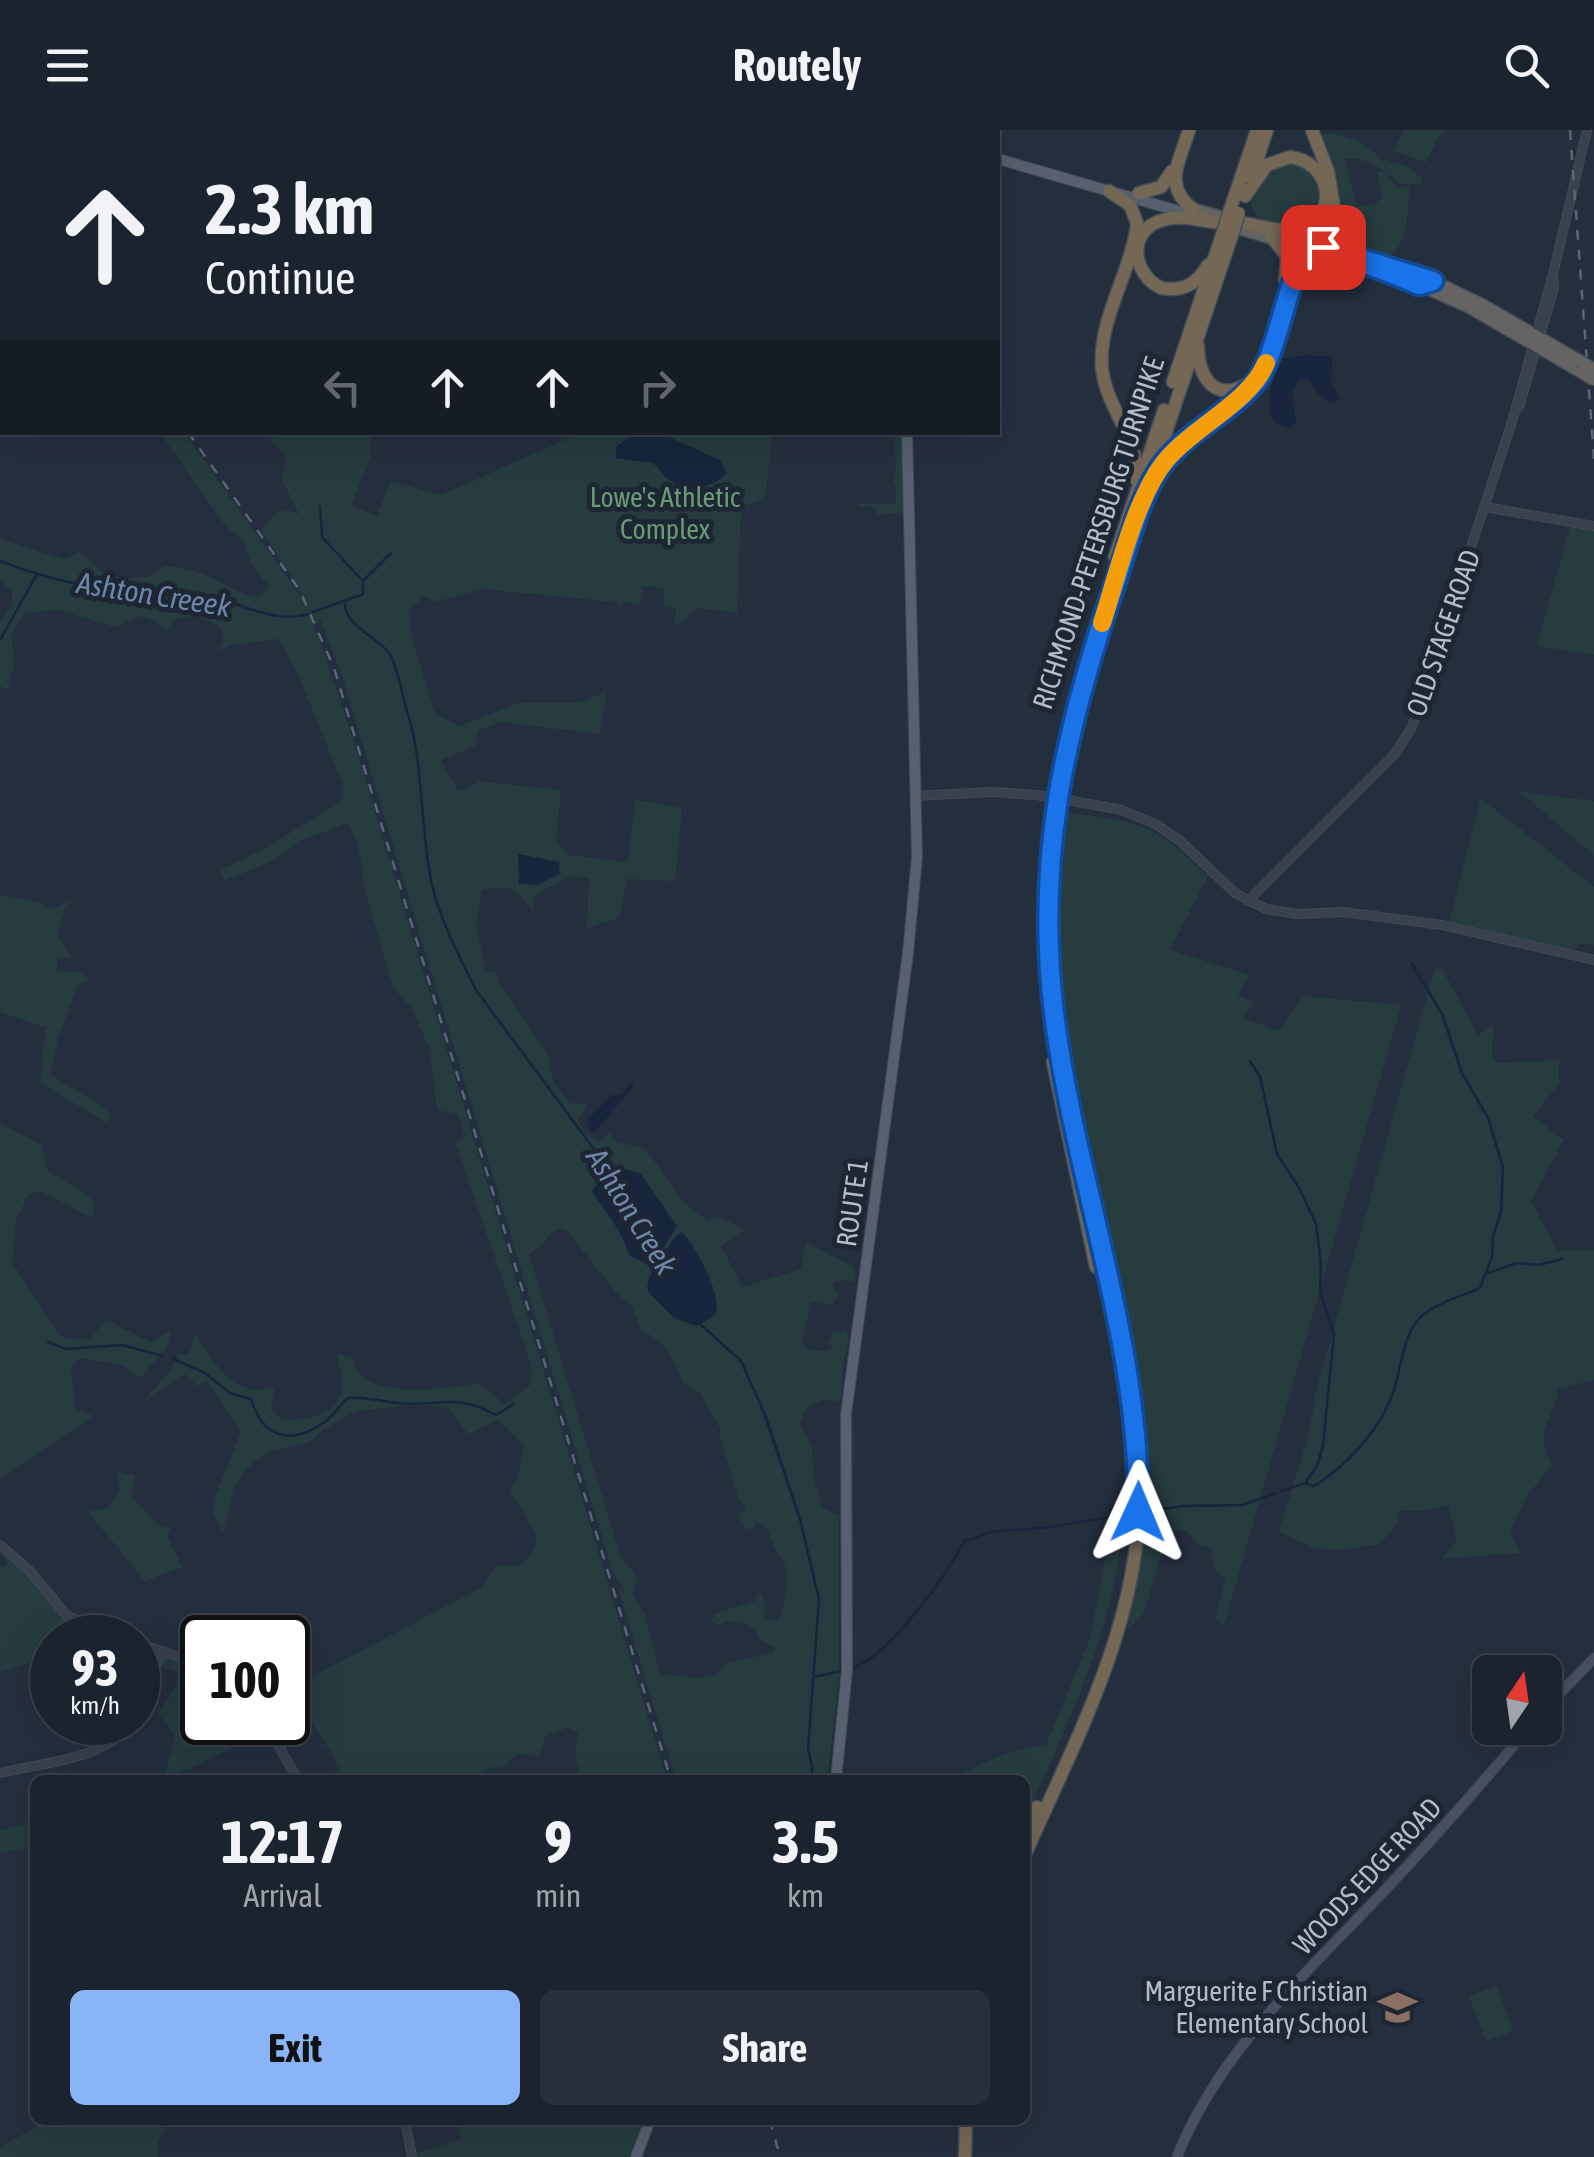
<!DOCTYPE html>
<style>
:root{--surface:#1b232e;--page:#282f3a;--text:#f1f3f6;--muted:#a0a4aa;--line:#39404a;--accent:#8ab4f8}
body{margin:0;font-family:"Asap Condensed",sans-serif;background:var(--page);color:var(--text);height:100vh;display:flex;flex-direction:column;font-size:38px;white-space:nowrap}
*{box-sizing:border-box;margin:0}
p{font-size:32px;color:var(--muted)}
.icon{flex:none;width:55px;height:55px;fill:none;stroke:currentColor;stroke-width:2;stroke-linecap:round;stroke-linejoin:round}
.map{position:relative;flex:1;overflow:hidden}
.side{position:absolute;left:30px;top:1645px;width:1000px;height:350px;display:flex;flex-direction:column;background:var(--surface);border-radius:15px;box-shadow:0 10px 40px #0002,0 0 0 2px var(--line)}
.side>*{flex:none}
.top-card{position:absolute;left:0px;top:0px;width:1000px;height:305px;box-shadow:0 10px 40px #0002,0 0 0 2px var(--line);background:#1b232e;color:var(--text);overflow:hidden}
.needle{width:65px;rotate:13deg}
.fabs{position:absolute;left:1472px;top:1525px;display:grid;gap:20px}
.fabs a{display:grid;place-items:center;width:90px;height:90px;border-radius:15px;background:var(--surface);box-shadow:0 10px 40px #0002,0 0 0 2px var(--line);font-size:50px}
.speed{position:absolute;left:30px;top:1485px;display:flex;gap:20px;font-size:50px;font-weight:700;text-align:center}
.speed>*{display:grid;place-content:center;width:130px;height:130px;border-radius:50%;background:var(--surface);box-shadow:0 10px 40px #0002,0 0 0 2px var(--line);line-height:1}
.speed small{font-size:25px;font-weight:400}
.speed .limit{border:5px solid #111;border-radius:15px;background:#fff;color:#111}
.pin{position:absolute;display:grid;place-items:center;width:85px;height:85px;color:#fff;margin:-42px;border-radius:20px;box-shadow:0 5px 15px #0006}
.me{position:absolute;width:110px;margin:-55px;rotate:1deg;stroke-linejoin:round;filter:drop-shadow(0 0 8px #0008)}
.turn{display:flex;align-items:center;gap:35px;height:210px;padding:0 40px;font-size:45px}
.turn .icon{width:130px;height:130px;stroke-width:2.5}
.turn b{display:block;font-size:70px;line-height:85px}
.lanes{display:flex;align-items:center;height:95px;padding:0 40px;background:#0003;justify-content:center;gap:50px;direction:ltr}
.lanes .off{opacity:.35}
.eta{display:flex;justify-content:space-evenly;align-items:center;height:170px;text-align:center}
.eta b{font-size:60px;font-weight:700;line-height:70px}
.primary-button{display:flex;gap:20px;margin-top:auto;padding:20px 40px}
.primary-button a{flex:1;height:115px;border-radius:15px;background:var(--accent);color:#111;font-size:40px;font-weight:700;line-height:115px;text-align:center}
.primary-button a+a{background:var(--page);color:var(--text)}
header{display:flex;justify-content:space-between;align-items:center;height:130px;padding:0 40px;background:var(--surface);font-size:45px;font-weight:700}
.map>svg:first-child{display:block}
</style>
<header><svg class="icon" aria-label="menu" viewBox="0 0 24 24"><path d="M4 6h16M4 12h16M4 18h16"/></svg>Routely<svg class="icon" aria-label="search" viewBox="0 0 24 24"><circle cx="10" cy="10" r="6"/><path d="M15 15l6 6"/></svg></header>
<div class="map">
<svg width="1594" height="2027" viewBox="0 0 1594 2027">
<rect width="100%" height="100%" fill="#242f3e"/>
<path fill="#263c3f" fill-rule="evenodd" d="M1404 0H1446L1437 9 1426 32 1394 21Z
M1332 3C1350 9 1368 11 1379 28L1406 36 1422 48 1420 54H1401C1382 41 1372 27 1345 29L1357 76 1375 74 1382 67 1378 41 1387 44 1397 57H1410C1406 80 1411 114 1387 128L1374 125 1370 119C1341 115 1341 87 1335 63L1338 60C1337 39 1331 22 1321 4Z
M1285 32 1310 40C1322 62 1322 74 1303 91L1263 93 1250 74C1258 52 1265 43 1285 32Z
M160 303H185L302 469 305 468 261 400 280 379 299 384 282 350 286 326 270 310 280 303H370V328L351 376 377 386 391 351 441 365 580 303H772L766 364 762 370 741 377 737 483 698 478 675 497 676 478 664 477V459L643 456 640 474 622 472 621 479 615 472 483 459 435 472 425 466 409 480 411 504 435 584 460 596 519 573 580 572 606 562 600 604 500 592 477 601 475 616 441 630 457 659 467 660 478 651 561 660 556 710 568 725 628 732 635 670 682 677 675 751 627 749 619 788 587 798 589 748 572 746 535 764 533 783C519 757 509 755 482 760L476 791 485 842H496L500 854 550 927C548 947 557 960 571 974L585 973 587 977 578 990 587 1006 600 1011 609 1003 617 1012 646 1019 682 1071 708 1091 717 1086 745 1100 721 1116 742 1157 801 1139 806 1112 853 1136 856 1153 845 1150 832 1153 838 1164 833 1175 811 1172 802 1211 807 1218 822 1221 834 1218 827 1213 833 1203 846 1200 849 1207 843 1236 841 1269 837 1272 825 1269 807 1276 800 1294 812 1315 813 1345 822 1377 839 1386V1547L827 1650H676L618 1458 625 1462 613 1443 341 543 320 489 314 495 350 599 667 1650H581L575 1624 578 1602 567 1597 545 1607 539 1628C525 1624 512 1620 506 1637H493L462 1650H343L332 1624 292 1557 481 1458 497 1436 522 1435 534 1419 537 1407 510 1360 518 1347 524 1315 499 1290 468 1304 448 1278 419 1274 356 1281 322 1300 310 1312 269 1322 248 1337 235 1356 223 1403 213 1382 215 1367 241 1302 207 1251 197 1256 185 1244 140 1275 171 1240 179 1224 189 1225 195 1203C212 1232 236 1270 274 1257L271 1278 283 1290C305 1290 341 1286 342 1257 343 1247 339 1234 337 1224L353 1228C355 1233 356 1239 359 1243 380 1268 450 1258 479 1253L504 1274 530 1255 532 1237 455 1011 465 1007 458 984 437 980 430 919 411 878 393 857 365 760 358 713 348 693 304 709 271 732 225 750 219 741 268 717 339 672 343 666 342 653 298 544 278 509 232 515 218 521 224 508 220 496 197 486 176 490 166 502 156 491 141 486 116 497 58 480 25 483 11 504 14 532 8 560 0 556V491L12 475V461L0 450V409L64 429 80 422 110 449 149 447 165 436C182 438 198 441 214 449 231 457 240 466 260 466L269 457C264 450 259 444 254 437 242 418 252 411 227 398ZM560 1099 567 1101 619 1166 631 1174 641 1200C668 1213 673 1229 683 1253L699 1262 720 1298V1307L738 1367 747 1380 739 1383 740 1393 750 1400 755 1396 754 1389 769 1400C772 1420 781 1421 785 1436 788 1449 785 1481 777 1491L765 1489 763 1466 758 1462 755 1471 714 1484 711 1491 718 1495 729 1491 750 1495 760 1510 775 1517 773 1523 726 1533 717 1545 697 1548 660 1544 645 1485 633 1464 637 1447 620 1425 529 1124 542 1115 553 1101Z
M894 303H904V382L879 385 872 377H859L857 374H896V356L893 355 896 339Z
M1570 396 1594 401V525L1537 516Z
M1513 661 1594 671V726L1525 666Z
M1481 668 1594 757V815L1580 814 1571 823 1449 793Z
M1064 682C1138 691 1154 693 1208 746L1170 820 1250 845 1238 865 1254 872 1243 888 1279 901 1302 866 1401 875 1224 1495 1215 1489 1226 1448 1215 1441 1211 1419 1198 1415 1187 1401 1169 1399 1144 1483 1128 1500 1146 1340 1138 1265 1068 906 1059 835 1056 751Z
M0 765 38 771 52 779 76 768 65 779 57 805 72 827 57 829V841L77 842 90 848 77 856 58 908 50 944 111 982 108 993 40 953 46 898 0 882Z
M1435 838 1442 839 1478 905 1493 894 1492 924 1497 933 1559 930V954L1533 986 1564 1010 1531 1072 1557 1120H1594V1250L1558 1259C1554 1293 1532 1298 1552 1335L1527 1366 1510 1401 1520 1423 1442 1429 1457 1410 1448 1376 1421 1381 1399 1380 1396 1395 1380 1414C1332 1422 1323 1425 1279 1401L1308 1307 1316 1262Z
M0 993 42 1015 47 1040 94 1069 92 1088 41 1061 29 1064 16 1090 12 1132 57 1202 68 1209H89L106 1190 150 1212 171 1201 167 1217 140 1248 123 1235 81 1228 70 1239 76 1279 93 1286 0 1348Z
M117 1341 135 1346 131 1366 158 1395 170 1398 167 1406 182 1437 145 1451 88 1382 109 1377 120 1359Z
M1124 1387C1115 1496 1070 1590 1025 1689V1650H948C982 1634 1007 1619 1046 1615L1091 1506 1112 1389Z
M0 1418 22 1433 59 1479 122 1507 52 1508V1537L30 1533 0 1542V1439L8 1434Z
M138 1513 202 1535V1592L265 1593 269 1600 195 1636 165 1646 175 1606 159 1584 182 1544 138 1529Z
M35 1691V1716L0 1723V1700Z
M1497 1856 1513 1901 1486 1911 1469 1866Z
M46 1990H170L158 2011V2027H0V2018Z
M454 1990H645L631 2027H415V2024L462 2009Z"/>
<path fill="#17263c" d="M1305 225 1332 227 1331 253 1341 269 1332 273 1319 265 1309 249 1299 248 1292 265 1296 292 1290 299 1277 294 1269 283 1270 261 1280 229Z
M636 302 660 303 720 330 727 343C715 358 688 362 671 351 663 347 660 339 653 333L616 328V317Z
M518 724 559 732 560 744 537 755 519 754Z
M634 949 632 958 596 1001 591 1002 587 990 612 965H621Z
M630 1040 640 1043 677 1096 655 1131 648 1134 630 1126 619 1101 592 1061C600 1050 616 1040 630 1040Z
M682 1102C694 1113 722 1165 716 1182 713 1189 702 1193 696 1196L674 1188 650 1164 647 1158 650 1146 676 1105Z"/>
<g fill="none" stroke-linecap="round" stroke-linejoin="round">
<path stroke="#17263c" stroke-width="2.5" d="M320 376 322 407 361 449
M0 431C47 450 99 460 150 464 170 466 192 465 212 468 246 474 274 494 309 484
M345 474C346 497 376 506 389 523 397 535 401 559 405 574 425 633 419 695 432 755 440 790 460 828 476 860L602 1030 609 1047
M313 482 363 464V451L391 423
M0 510 36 446
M1250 931 1260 947 1277 1024 1299 1058 1316 1094 1321 1134 1320 1162 1334 1204 1323 1316 1317 1336 1306 1352
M1486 1144 1516 1133 1539 1135 1562 1129
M700 1194 741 1231 765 1285 800 1389 819 1469 808 1620 812 1636 811 1650
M48 1212 66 1219 122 1215 163 1226
M173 1229 205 1243 230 1263 251 1269C263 1309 292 1316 326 1291 334 1285 340 1275 348 1268 366 1266 379 1271 396 1273 440 1278 450 1261 496 1285L514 1274
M1281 1361 1305 1353 1314 1356C1348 1335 1379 1301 1393 1263 1401 1241 1402 1208 1418 1190 1433 1173 1460 1167 1480 1158L1492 1127 1493 1106 1501 1082 1503 1037 1488 988 1462 943 1442 884 1412 834
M1146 1381 1184 1376 1242 1375 1277 1363
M852 1538C887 1528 950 1442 964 1411L992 1402 1050 1397 1133 1383
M814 1547 845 1540"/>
<defs>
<path id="tertiary" d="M1519 277 1554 158 1553 146
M1485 377 1594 396
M916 666 992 662 1036 665
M1067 670 1122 680 1157 695 1179 710 1235 763 1266 779 1298 784 1343 782 1442 795 1594 830
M1248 771 1394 625 1412 597 1511 295 1553 144 1587 0
M0 1415 30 1441 67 1486 122 1508
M138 1513 202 1535
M138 1586 162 1521
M265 1592 298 1650
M0 1643C45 1632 103 1631 133 1592
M405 1990 412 2027"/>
<path id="secondary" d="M1545 1579 1594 1528
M1177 2027C1219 1920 1310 1840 1387 1758 1436 1706 1483 1652 1529 1598"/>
<path id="primary" d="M898 0 907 2
M925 0 933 2
M998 29 1189 84
M836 1650 847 1540 846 1284 908 823 917 727 907 302
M636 2027 650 1990"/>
<path id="trunk" d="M1193 79 1236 91
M1227 95 1281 111
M1273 102 1433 151 1481 174 1580 231
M1408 150 1467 176 1581 242"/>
<path id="motorway" d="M1189 0C1180 31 1162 56 1193 79
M1312 0 1328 41 1338 101 1347 115 1364 130
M1251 48 1267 0
M1109 61 1130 75 1137 93C1132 141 1098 189 1102 238 1106 279 1139 306 1136 349
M1139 63 1161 57 1172 41
M1230 80 1257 0
M1243 93C1261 96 1281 103 1299 98 1341 86 1331 32 1290 27L1267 35 1245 66
M1272 108 1287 126 1285 150
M1208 135C1197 154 1183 162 1161 158 1132 144 1126 100 1163 90 1181 84 1201 91 1220 93
M1198 216C1198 244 1213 273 1245 255
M1173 252 1223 102
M1158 341 1184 312 1257 250 1298 137 1306 129 1325 124
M1115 427 1164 280
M1053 932 1096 1137
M1025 1703 1037 1677
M1025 1725C1073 1615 1133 1506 1139 1383 1142 1298 1122 1218 1105 1136 1086 1048 1062 959 1052 869 1040 761 1052 651 1084 547L1232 105
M965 2027 966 1990"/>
</defs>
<use href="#tertiary" stroke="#414a57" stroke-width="10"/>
<use href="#secondary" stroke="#414a57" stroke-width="11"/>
<use href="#primary" stroke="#414a57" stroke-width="12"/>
<use href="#trunk" stroke="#434c59" stroke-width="14"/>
<use href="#motorway" stroke="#434c59" stroke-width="15"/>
<use href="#tertiary" stroke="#38414e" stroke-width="8"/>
<use href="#secondary" stroke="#465061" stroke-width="9"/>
<use href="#primary" stroke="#56606e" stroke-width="10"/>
<use href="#trunk" stroke="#656462" stroke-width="11"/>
<use href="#motorway" stroke="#746855" stroke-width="12"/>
<path stroke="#5a6575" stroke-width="2.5" stroke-dasharray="10 10" stroke-linecap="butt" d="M1570 0 1594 329
M0 41 2 44
M188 302 300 461 334 538 671 1650
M770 1990 780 2027"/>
<defs>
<path id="tertiary-bridge" d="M1036 665 1067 670"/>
<path id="trunk-bridge" d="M1580 231 1594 239
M1581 242 1594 250"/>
<path id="motorway-bridge" d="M1223 102 1230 80
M1232 105 1239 83"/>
</defs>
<use href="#tertiary-bridge" stroke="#414a57" stroke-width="10" stroke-linecap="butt"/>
<use href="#trunk-bridge" stroke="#434c59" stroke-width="14" stroke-linecap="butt"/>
<use href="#motorway-bridge" stroke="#434c59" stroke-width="15" stroke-linecap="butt"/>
<use href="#tertiary-bridge" stroke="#38414e" stroke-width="8"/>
<use href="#trunk-bridge" stroke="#656462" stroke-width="11"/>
<use href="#motorway-bridge" stroke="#746855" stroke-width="12"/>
</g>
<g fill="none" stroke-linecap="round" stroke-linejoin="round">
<defs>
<path id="route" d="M1138 1382C1141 1215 1077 1056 1055 891 1034 732 1064 603 1115 454 1128 416 1137 375 1158 341 1183 302 1233 283 1258 249 1275 225 1285 166 1299 135 1325 112 1390 143 1419 155L1433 151 1323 117"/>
</defs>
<use href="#route" stroke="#114b97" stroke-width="25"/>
<use href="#route" stroke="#1a73e8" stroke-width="18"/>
<path stroke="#f59e0b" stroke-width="18" d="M1102 493C1117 446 1136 365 1167 329 1195 296 1250 272 1266 233"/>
</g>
<defs>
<symbol id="school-bare" viewBox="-9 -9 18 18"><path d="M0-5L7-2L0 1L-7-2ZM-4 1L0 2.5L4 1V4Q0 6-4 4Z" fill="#8d6e63" stroke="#1d2633" stroke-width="2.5" paint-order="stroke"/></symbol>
</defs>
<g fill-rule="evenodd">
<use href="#school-bare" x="1370" y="1850" width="55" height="55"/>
</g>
<g text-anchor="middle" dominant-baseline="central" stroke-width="10" stroke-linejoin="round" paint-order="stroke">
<g font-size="28" fill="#6b9a76" stroke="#1d2633">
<text x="665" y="367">Lowe's Athletic<tspan x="665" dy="32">Complex</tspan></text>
</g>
<g font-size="28" fill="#b4bcc9" stroke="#1d2633">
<text transform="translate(1098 403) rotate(-72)">RICHMOND-PETERSBURG TURNPIKE</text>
<text transform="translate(1443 503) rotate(-71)">OLD STAGE ROAD</text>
<text transform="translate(852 1073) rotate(-82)">ROUTE 1</text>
<text transform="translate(1367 1746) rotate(-47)">WOODS EDGE ROAD</text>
</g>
<g font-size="28" fill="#b4bcc9" stroke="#1d2633" text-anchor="end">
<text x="1368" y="1861">Marguerite F Christian<tspan x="1368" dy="32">Elementary School</tspan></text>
</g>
<g font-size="30" font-style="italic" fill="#6d86a8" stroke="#1d2633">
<text transform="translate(154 464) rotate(9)">Ashton Creeek</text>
<text transform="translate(632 1081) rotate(58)">Ashton Creek</text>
</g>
</g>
</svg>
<div class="fabs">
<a><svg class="needle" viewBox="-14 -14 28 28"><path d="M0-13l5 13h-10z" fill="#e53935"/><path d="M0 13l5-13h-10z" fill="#a0a4aa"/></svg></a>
</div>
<div class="speed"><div>93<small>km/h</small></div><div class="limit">100</div></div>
<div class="pin" style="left:1323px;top:117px;background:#d93025"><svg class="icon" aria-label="arrive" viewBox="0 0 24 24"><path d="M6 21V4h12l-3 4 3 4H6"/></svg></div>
<svg class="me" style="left:1138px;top:1382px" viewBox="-20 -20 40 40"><path d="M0-17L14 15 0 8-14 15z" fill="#1a73e8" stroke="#fff" stroke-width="4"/></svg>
<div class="top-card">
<div class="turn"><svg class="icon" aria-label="ahead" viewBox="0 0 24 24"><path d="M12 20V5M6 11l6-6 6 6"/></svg><div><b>2.3 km</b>Continue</div></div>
<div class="lanes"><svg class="icon off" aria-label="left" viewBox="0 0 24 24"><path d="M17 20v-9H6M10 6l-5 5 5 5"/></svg><svg class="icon" aria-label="ahead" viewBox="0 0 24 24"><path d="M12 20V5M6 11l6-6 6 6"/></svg><svg class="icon" aria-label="ahead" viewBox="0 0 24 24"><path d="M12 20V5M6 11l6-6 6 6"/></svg><svg class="icon off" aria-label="right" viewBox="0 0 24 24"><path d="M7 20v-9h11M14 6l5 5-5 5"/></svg></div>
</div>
<section class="side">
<div class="eta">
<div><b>12:17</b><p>Arrival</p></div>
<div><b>9</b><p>min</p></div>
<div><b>3.5</b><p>km</p></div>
</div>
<div class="primary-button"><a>Exit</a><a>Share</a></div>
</section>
</div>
